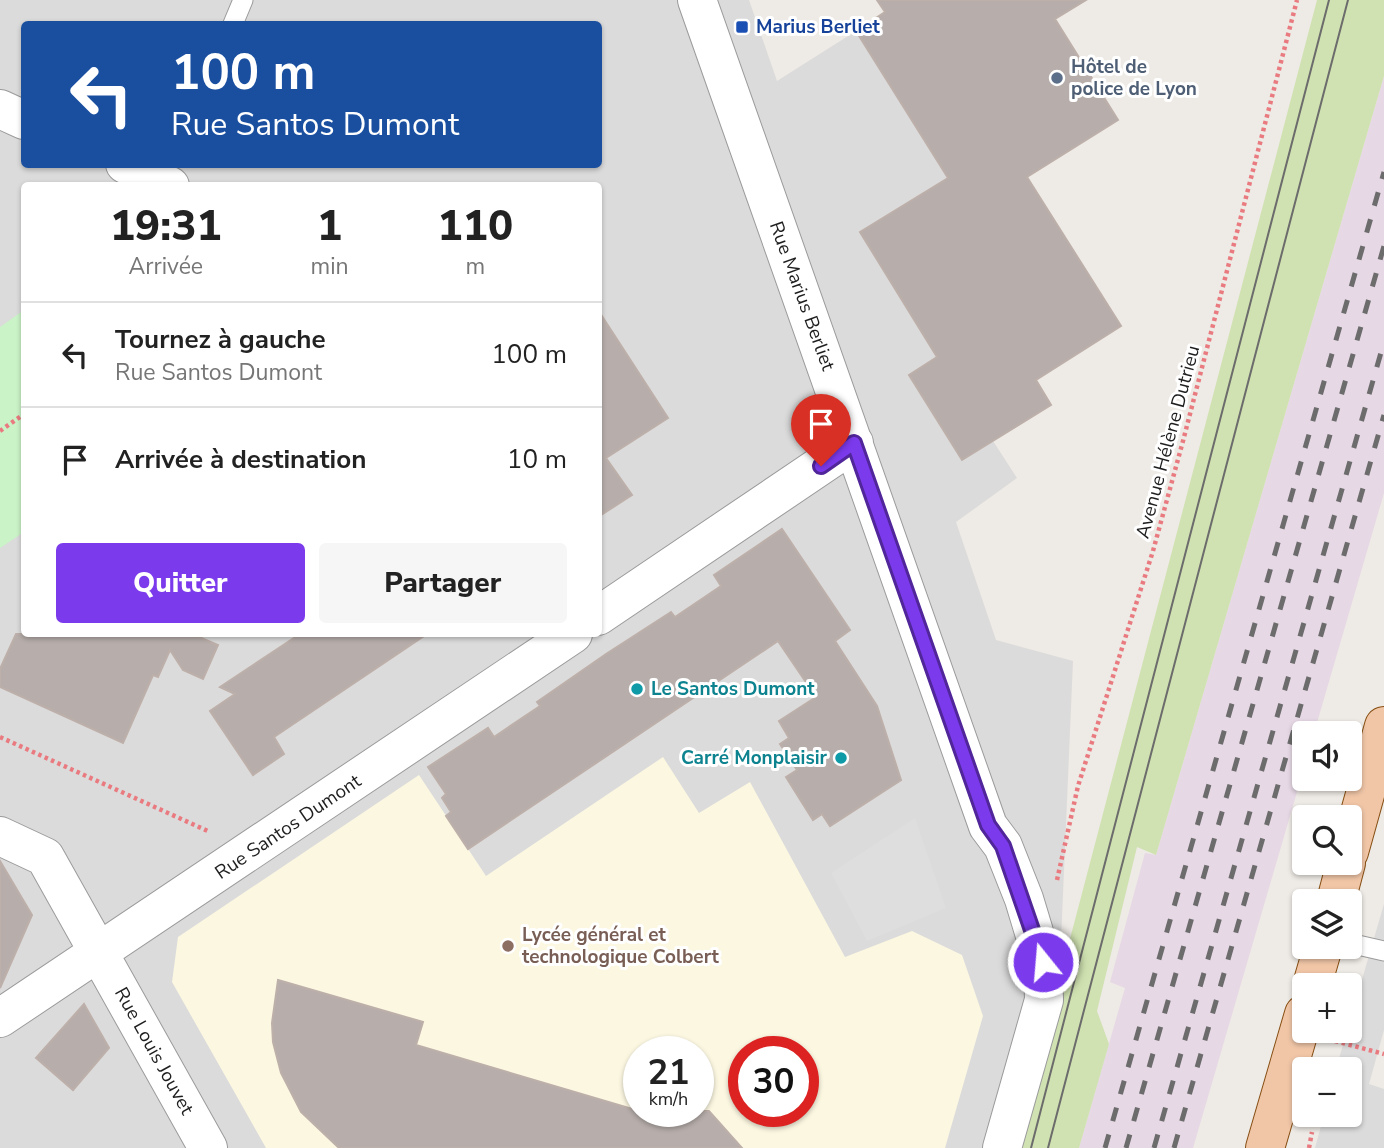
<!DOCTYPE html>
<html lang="fr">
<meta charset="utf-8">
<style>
:root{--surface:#fff;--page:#f6f6f6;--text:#222;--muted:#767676;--line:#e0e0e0;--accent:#7c3aed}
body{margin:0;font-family:"Nunito Sans",sans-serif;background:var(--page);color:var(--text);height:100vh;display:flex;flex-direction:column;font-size:26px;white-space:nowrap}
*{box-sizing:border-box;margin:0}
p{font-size:23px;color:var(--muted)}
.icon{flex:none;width:38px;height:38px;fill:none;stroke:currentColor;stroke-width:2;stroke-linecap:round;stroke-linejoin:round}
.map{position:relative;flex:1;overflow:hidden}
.panel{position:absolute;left:21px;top:182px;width:581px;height:455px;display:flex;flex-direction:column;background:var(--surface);border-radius:7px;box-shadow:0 2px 5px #0004}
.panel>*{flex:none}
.guide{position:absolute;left:21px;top:21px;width:581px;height:147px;border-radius:7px;box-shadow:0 2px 5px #0004;background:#1a4fa0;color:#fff;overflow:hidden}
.tools{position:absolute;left:1292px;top:721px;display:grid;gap:14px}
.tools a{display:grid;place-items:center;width:70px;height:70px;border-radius:7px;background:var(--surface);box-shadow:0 2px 5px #0004;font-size:35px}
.speed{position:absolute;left:623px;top:1036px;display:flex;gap:14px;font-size:35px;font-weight:700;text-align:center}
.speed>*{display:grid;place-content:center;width:91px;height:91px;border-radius:50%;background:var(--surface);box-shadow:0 2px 5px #0004;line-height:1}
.speed small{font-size:18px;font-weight:400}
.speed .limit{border:10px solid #d22;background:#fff;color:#111}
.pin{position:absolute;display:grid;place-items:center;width:60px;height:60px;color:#fff;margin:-72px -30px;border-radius:50% 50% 50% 0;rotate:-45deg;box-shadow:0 0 7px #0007}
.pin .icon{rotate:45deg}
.me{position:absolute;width:77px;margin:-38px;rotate:343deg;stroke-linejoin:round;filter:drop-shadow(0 0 5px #0008)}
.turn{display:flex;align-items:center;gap:24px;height:147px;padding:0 35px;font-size:32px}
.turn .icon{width:91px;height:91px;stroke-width:2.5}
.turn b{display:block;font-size:49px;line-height:60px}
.eta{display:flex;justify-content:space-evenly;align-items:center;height:119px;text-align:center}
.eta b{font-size:42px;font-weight:800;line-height:49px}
.cta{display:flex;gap:14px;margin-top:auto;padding:14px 35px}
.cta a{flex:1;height:80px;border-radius:7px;background:var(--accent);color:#fff;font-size:28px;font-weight:800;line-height:80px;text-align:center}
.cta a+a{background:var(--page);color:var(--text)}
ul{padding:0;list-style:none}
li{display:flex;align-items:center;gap:21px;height:105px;padding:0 35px;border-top:2px solid var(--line)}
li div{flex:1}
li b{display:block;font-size:26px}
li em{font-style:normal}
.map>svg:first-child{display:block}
</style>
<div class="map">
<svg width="1384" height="1148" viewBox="0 0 1384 1148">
<rect width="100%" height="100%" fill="#eeeae5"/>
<path fill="#dcdbdb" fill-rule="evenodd" d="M0 0H749L777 81 856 31 963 203 919 196 860 232 928 343 956 345 909 375 962 460 993 441 1017 478 956 522 996 640 1073 661 1059 987 1013 1148H0ZM24 24H598V164H24ZM24 186H598V634H24ZM639 1052H698V1111H639ZM744 1052H803V1111H744Z
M1384 904V1030L1369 1084 1384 1089V1148H1315L1324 1115H1349V1069H1336Z"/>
<path fill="#e6d8e5" d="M1384 76V493L1314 733H1304V768L1193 1148H1079L1125 988 1110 982 1145 853 1156 855Z"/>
<path fill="#fbf7e1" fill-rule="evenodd" d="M663 757 699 813 750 782 845 957 912 931 962 955 983 1016 945 1148H266L172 982 178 937 419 775 486 876ZM639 1052H698V1111H639ZM744 1052H803V1111H744Z"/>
<path fill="#d0e2b1" d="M1317 0H1384V76L1156 855 1137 847 1097 1011 1109 1044 1079 1148H1015Z"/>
<path fill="#caf3c7" d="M24 310V532L0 548V327Z"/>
<path fill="#dedede" d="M915 818 946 908 867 941 831 873Z"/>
<path fill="#b7aeab" stroke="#bdafa9" stroke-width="2" d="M877 0H1086L1055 19 1118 120 1027 177 1121 326 1036 380 1051 405 962 460 909 375 937 357 860 232 948 178 856 31 885 12Z
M598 310 668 418 606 458 632 495 598 517Z
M782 529 850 630 835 641 877 706 901 780 830 826 822 814 813 820 786 777 797 770 780 744 789 738 779 721 816 697 778 641 468 849 446 816 451 812 442 798 446 794 428 767 488 728 494 737 540 706 537 702 606 654 671 612 675 617 721 586 714 575Z
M16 634H192L218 645 203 679 183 670 170 650 158 677 153 675 123 743 0 687V669Z
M300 634H427L274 737 284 754 253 775 210 711 235 694 220 687Z
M0 861 32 915 0 988Z
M278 980 423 1022 416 1045 639 1111H709L742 1148H339L301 1112 281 1073 273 1042 272 1023Z
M84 1004 109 1048 73 1090 36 1058Z"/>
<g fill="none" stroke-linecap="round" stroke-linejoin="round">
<defs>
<path id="service" d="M233 24 243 0
M1349 943 1384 951"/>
<path id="minor" d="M697 0 988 826 1003 846 1024 899 1043 962 1044 1000 1002 1148
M0 109 24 120
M125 164 170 186
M598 616 854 443
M0 836 45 857 208 1148
M0 1018 573 634"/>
<path id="primary" d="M1349 852 1384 726
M1336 901 1346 863
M1312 985 1323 947
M1265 1148 1304 1014"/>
</defs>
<use href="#service" stroke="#9b9b9b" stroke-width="21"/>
<use href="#minor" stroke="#9b9b9b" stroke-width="40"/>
<use href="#primary" stroke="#864e12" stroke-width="40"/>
<path stroke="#e97b80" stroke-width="4.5" stroke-dasharray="3.5 3.5" stroke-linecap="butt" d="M0 431 24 414
M0 737 210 832
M1057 880 1078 786 1153 551 1183 441 1297 0
M1335 1041 1384 1054
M1309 1148 1312 1132"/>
<use href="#service" stroke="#fff" stroke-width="19"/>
<use href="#minor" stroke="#fff" stroke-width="38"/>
<use href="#primary" stroke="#f1c6a7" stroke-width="38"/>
<path stroke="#6c6c6c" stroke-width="2" d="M1031 1148 1329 0
M1048 1148 1348 0"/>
<path stroke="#6c6c6c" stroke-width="5" stroke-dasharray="14 14" stroke-linecap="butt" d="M1105 1148 1384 172
M1126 1148 1384 246
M1154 1148 1384 342
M1174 1148 1384 415"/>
</g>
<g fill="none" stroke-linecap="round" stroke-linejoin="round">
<defs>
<path id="route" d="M821 466 854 443 988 825 1003 846 1043 962"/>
</defs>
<use href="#route" stroke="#51269a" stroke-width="18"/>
<use href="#route" stroke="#7c3aed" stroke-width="12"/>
</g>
<rect fill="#1a4fb4" stroke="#fff" stroke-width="2.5" x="735" y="20" width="14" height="14" rx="3.5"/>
<circle fill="#5c6f8a" stroke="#fff" stroke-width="2.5" cx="1057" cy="78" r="7"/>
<g fill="#0f9aa8" stroke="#fff" stroke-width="2.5">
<circle cx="637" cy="689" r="7"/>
<circle cx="841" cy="758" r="7"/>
</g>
<circle fill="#8d6e63" stroke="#fff" stroke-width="2.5" cx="508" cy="946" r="7"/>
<g text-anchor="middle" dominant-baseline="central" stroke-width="6" stroke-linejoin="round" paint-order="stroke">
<g font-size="19" font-weight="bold" fill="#164399" stroke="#fff" text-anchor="start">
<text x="756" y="27">Marius Berliet</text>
</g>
<g font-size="19" font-weight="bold" fill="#4e5e75" stroke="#fff" text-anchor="start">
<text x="1071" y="67">Hôtel de<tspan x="1071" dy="22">police de Lyon</tspan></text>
</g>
<g font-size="19" fill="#1e1e1e" stroke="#fff">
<text transform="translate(802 296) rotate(70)">Rue Marius Berliet</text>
<text transform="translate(1168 442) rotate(-75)">Avenue Hélène Dutrieu</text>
<text transform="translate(288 827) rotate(-34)">Rue Santos Dumont</text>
<text transform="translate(154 1051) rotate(61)">Rue Louis Jouvet</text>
</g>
<g font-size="19" font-weight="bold" fill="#0d838f" stroke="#fff" text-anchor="start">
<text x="651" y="689">Le Santos Dumont</text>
<text x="827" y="758" text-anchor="end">Carré Monplaisir</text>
</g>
<g font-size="19" font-weight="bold" fill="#785e54" stroke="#fff" text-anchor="start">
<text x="522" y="935">Lycée général et<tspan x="522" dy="22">technologique Colbert</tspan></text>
</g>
</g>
</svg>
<div class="tools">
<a><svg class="icon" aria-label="sound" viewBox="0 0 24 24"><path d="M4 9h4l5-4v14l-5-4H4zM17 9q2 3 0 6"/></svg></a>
<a><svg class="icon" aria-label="search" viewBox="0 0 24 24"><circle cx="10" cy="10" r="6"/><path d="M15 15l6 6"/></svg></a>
<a><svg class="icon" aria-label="layers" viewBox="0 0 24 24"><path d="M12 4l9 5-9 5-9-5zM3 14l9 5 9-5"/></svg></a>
<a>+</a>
<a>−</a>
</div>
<div class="speed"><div>21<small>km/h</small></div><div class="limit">30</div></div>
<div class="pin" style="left:821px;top:466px;background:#d93025"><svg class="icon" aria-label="arrive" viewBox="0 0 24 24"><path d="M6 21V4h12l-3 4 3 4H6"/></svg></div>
<svg class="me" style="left:1043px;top:962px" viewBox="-20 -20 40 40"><circle r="17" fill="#7c3aed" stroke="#fff" stroke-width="3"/><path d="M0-11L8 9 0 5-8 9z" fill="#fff"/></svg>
<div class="guide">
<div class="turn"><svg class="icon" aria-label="left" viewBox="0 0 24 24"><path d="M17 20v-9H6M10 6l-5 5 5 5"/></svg><div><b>100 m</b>Rue Santos Dumont</div></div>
</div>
<section class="panel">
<div class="eta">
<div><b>19:31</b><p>Arrivée</p></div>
<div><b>1</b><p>min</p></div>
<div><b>110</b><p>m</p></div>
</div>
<ul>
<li><svg class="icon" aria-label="left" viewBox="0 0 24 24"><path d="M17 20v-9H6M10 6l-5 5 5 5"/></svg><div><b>Tournez à gauche</b><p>Rue Santos Dumont</p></div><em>100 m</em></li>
<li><svg class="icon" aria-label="arrive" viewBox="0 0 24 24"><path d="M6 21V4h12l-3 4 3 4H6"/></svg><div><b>Arrivée à destination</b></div><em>10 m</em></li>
</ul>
<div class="cta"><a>Quitter</a><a>Partager</a></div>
</section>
</div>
